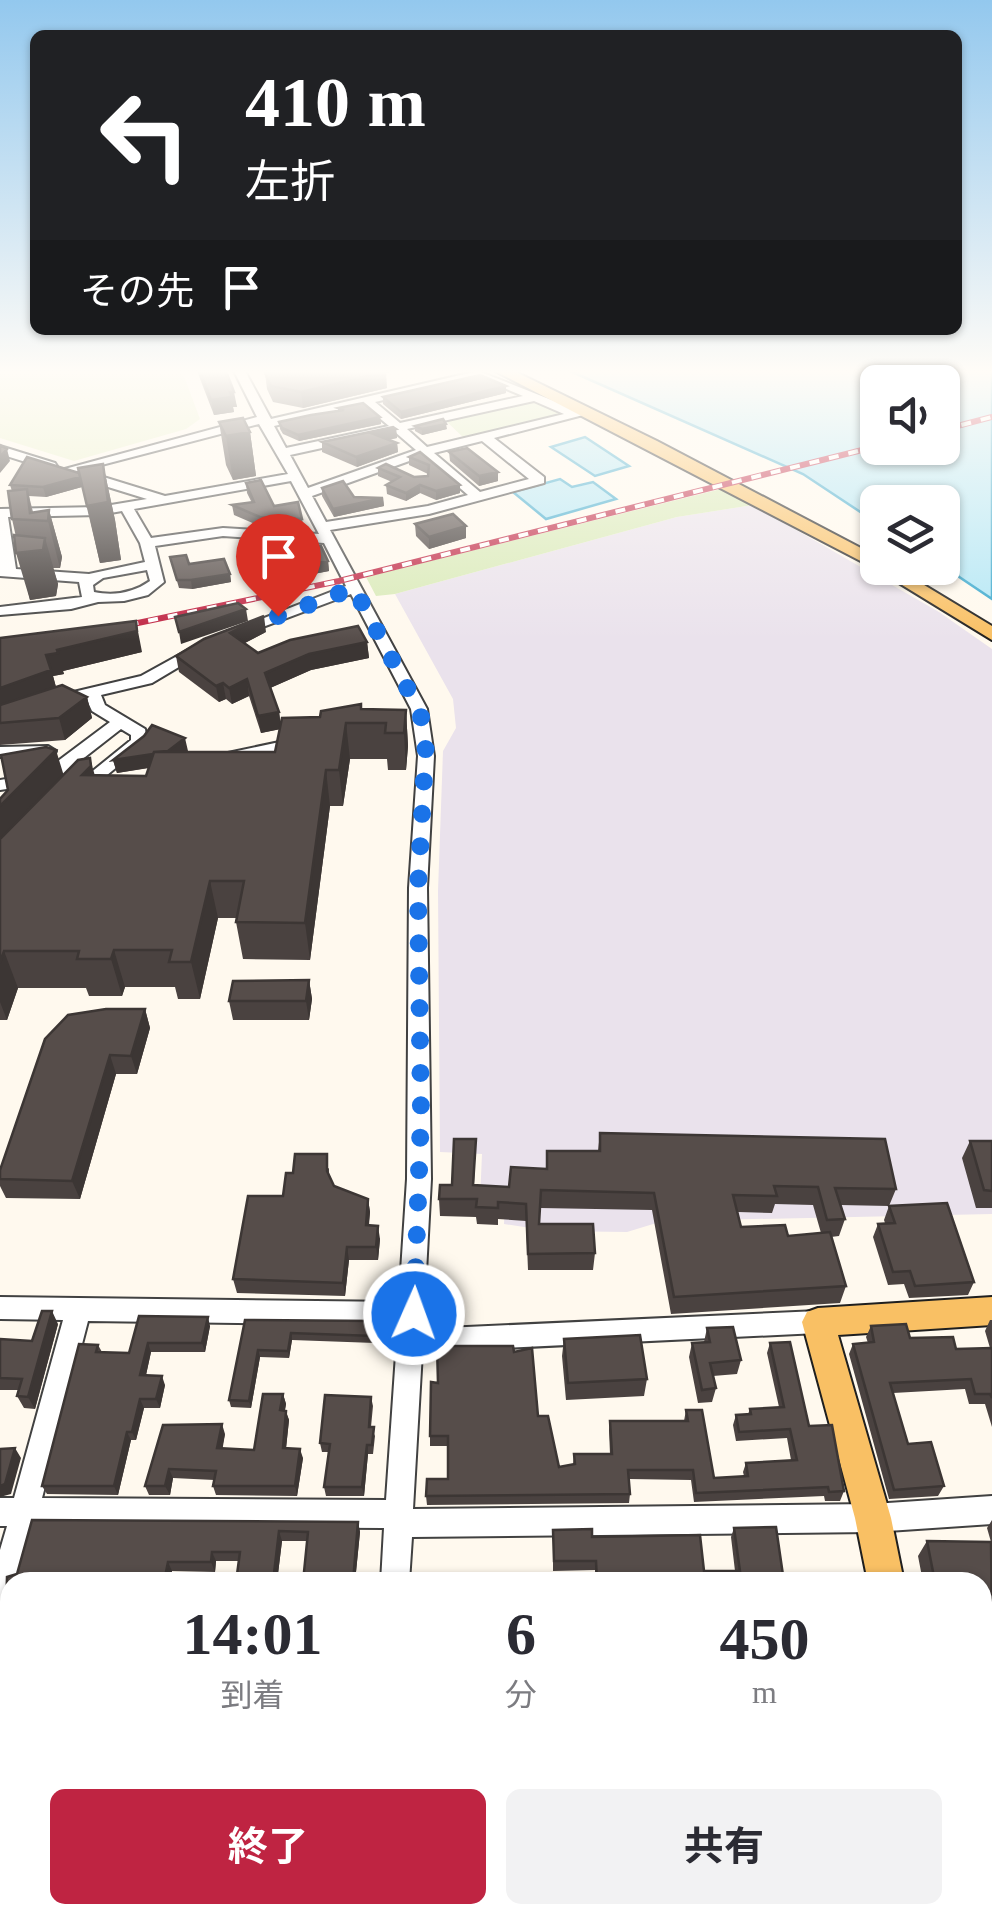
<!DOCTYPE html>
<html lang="ja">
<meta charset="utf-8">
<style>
:root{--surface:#fff;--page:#f2f2f3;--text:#2b2b33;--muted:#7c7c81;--accent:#bf2442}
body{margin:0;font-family:"Times New Roman","Noto Sans JP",serif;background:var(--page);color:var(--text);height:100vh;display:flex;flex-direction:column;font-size:38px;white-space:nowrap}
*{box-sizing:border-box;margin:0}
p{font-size:32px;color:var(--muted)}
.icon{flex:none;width:55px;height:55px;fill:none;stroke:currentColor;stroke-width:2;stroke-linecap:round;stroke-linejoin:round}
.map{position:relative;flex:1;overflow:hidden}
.details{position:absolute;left:0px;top:1572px;width:992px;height:352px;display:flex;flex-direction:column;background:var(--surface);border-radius:30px 30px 0 0;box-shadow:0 2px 8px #0004}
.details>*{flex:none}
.guide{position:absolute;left:30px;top:30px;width:932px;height:305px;border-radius:15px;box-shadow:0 2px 8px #0004;background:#202124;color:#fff;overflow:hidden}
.buttons{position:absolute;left:860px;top:365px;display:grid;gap:20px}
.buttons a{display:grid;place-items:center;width:100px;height:100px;border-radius:15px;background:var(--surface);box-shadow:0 2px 8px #0004;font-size:50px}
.pin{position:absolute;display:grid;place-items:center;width:85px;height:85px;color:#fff;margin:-102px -42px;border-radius:50% 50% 50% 0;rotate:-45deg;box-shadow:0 0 10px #0007}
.pin .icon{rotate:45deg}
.me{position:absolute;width:110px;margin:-55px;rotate:2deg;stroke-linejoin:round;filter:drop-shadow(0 0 8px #0008)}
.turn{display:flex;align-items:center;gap:35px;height:210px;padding:0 50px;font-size:45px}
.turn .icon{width:130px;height:130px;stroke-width:2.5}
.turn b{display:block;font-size:70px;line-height:85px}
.then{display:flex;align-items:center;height:95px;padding:0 50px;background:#0003;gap:20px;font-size:38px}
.eta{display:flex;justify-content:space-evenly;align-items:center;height:170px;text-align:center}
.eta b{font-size:60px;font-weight:700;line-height:70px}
.button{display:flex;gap:20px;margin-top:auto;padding:20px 50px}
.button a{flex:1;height:115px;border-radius:15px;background:var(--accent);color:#fff;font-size:40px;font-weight:700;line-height:115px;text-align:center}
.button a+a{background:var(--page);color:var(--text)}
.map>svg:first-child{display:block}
</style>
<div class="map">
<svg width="992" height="1924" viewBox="0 0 992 1924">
<rect width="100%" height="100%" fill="#fff9ee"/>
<path fill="#eae2ec" d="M753 505 939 612 992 649V1214L663 1221 627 1232 550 1231 504 1224 505 1201 480 1200 482 1154 440 1152 438 891 443 751 456 728 453 699 395 594 677 517Z"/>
<path fill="#d9eab8" d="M534 401 569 413 466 440 445 420Z
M721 489 753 505 677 517 395 594 376 596 366 577Z"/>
<path fill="#e9f1c9" d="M0 371H182L200 419 186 429 74 461 0 438Z"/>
<path fill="#b3e7f6" stroke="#39a8ce" stroke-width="2.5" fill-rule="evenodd" d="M570 371H992V599L943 566 942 502H878L877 523 803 474ZM942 382V448H878V382Z
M585 437 629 466 595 476 551 447Z
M560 479 572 487 593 482 616 499 546 519 513 492Z"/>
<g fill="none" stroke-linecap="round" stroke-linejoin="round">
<defs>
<path id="minor" d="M234 371H245L271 419 478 371 587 414 494 438 544 477V483L429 514 330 530 427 709 434 756 427 888 431 1179 423 1329 818 1311 827 1314 831 1322 827 1330 818 1333 422 1352 413 1509 873 1504 992 1496V1524L873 1532 412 1537 409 1582H381L384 1528 35 1526 20 1582H10V1615L0 1619V1550L7 1526H0V1498H14L63 1320 0 1319V1297L399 1302 407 1179 409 888 418 756 411 709 351 594 244 634 239 636 231 631 346 586 324 543 223 536 155 546 164 582 148 595 124 601 98 602 71 609 0 615V607L82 597 79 582 0 576V509L99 507 147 499 79 478V472L84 471 165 496 288 474 259 424 67 474 61 470 257 417ZM480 378 523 396 400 423 375 402ZM534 401 564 414 427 447 407 429ZM364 405 389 426 286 448 274 426ZM395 432 416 450 308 488 290 455ZM482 441 529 479 480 492 434 453ZM423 456 468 495 428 506 326 522 312 496ZM291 481 319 534 223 528 151 538 134 509ZM122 511 140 543 145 562 89 574 16 569 8 517 99 515ZM147 570 150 581C133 593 114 596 94 592L93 585 103 578ZM88 1321 398 1325 386 1500 42 1498Z
M0 446 55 463 57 466 51 470 0 454Z
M199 644 207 649 204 652 152 683 101 695 105 705 145 729 147 742 83 795 77 797 68 791 131 740V735L121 729 53 782 0 790V780L42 773 110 722 92 711 86 698 48 704V698L141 676Z
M303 737 311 742 309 746 229 763 220 758 223 754Z
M48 746 56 751 54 755 0 757V747Z
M0 1816H10V1848H0Z
M982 1827H992V1859H982Z
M356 1915H390V1924H356Z"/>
<path id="major" d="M495 371H514L657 441 878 557V568H896L992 626V640L876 569Z
M992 1297V1325L838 1335 891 1518 904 1582H868L855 1518 802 1322 807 1312 818 1308Z
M930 1915H972L974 1924H932Z"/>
</defs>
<use href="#minor" stroke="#414141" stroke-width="4"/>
<use href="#major" stroke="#1f1f1f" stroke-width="4"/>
<use href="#minor" fill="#fff" fill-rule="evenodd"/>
<use href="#major" fill="#f9c064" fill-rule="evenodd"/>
<defs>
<path id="rail" d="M942 430 992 417
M109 629 339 581 878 446"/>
</defs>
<use href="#rail" stroke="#bf2442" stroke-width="6"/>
<use href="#rail" stroke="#fff" stroke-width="4" stroke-dasharray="10" stroke-linecap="butt"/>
</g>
<path fill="#4a4240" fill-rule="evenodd" d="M197 371H226L237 407H233L234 412 214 415Z
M265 373 387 388 303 408 273 402 267 389Z
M506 393 401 419 383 404V397Z
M338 408 380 417 381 424 299 441 283 434 280 429 279 422 338 411Z
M219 422 250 432 256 476 233 480 226 465Z
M415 426 447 429 422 435 415 431Z
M396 429 397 438 389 440 397 443 398 452 357 467 322 452V442Z
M420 452 460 493 436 500 420 493 406 501 387 494 386 485 392 482 378 476V468L414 477 428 476V474L409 465V457Z
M449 452 498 481 479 486 450 461Z
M103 464 115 520 121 560 100 563 82 487 46 497 29 496 33 512 49 510 62 557 60 568H53L58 584 56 596 30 600 12 519V491L10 485 79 473Z
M246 483 274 506 302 519 304 529 262 527 234 515 232 505 252 503 247 493Z
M322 488 354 497 383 498 384 506 334 517 322 496Z
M415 524 466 538 429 549 416 536Z
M266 533 295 535 296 545 293 551 328 561 329 571 257 585 248 559 246 549 268 542Z
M170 557 189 564 230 574 231 582 192 589 179 588Z
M266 632 245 643 258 653 367 642 369 658 311 670 270 688 279 712 281 725 362 709 406 710 408 746 406 770H388L387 759H350L343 806H330L310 960 243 959 236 922 237 918H218L200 999H178L175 987H125L122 996H89L86 988H18L7 1020H0V799L63 774 146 776 149 768 117 773 113 760 188 751 186 752H275L280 729 261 733 249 696 232 704 226 699 219 702 179 672 176 656Z
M0 638 142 652 63 671 64 674 53 676 56 687 87 697 92 718 65 740 0 745Z
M309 980 312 999 309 1020H233L229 1001Z
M145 1009 150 1028 137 1074H116L80 1199 6 1198 0 1186V1170Z
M600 1133 896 1189 889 1206 840 1205 845 1219 839 1236 831 1237 846 1286 840 1303 671 1314 652 1210 540 1208 539 1224 595 1253 593 1270H528L526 1221 498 1219V1225L477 1224 476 1217 440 1216 439 1199 452 1185 476 1139 474 1185 509 1187 546 1169 547 1151H598ZM775 1204 813 1205 821 1233 788 1236 741 1227 738 1212 772 1213Z
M970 1141H992V1208H976L962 1158Z
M329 1168V1176L334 1186 368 1199 370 1212 369 1225 380 1239 378 1260H349L345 1296 237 1293 233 1279 283 1196Z
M889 1206 974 1282 968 1295 909 1298 904 1284 888 1285 873 1237 878 1224 885 1223 884 1220Z
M139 1316 210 1326 205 1352H151L146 1375 165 1385 160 1408H144L136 1440H131L118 1495 47 1494 42 1486 98 1345 102 1352 129 1353Z
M245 1320 376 1321 375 1343 292 1340 289 1358 260 1357 251 1408 231 1407 229 1400Z
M990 1320H992V1427L985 1404H969L965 1389 893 1393 908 1444 944 1486 938 1496 889 1499 849 1354 853 1344 868 1343 866 1337 871 1326 910 1338 956 1349 990 1348 985 1331Z
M58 1324 35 1409 24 1408 17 1396 18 1390H0V1339L32 1341Z
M707 1328 741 1360 737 1374 713 1376 716 1388 712 1402 698 1403 689 1357 692 1343 704 1342Z
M564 1339 647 1379 644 1396 566 1400 562 1356Z
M770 1343 809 1426 844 1491 840 1501H825L824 1496 694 1502 691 1480 629 1479 630 1494 629 1503 427 1505 426 1496 448 1479V1446H430V1436L438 1383 514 1352 559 1467 573 1465 574 1454H610L609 1430 610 1421H684L686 1410 714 1478 744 1476 743 1472 746 1463 791 1460 787 1438 736 1441 733 1425 736 1415 748 1414 750 1409 779 1407 767 1353Z
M283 1394 286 1404 285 1410 289 1420 286 1448 303 1458 297 1496 216 1495 213 1486 214 1480 173 1478 170 1495H149L145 1486 225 1434 222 1448 254 1450Z
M371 1397 373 1406 371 1427 375 1436 373 1454H368L364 1496H326L324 1487 329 1452H322L320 1443Z
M32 1520 358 1522 360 1532 355 1582H303L307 1541H282L277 1582H236L239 1561H216L215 1572 172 1571 170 1582H10V1813L0 1815V1695H3L9 1670H0V1610L6 1608 7 1577 17 1574Z
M992 1520V1637H982V1582H923L918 1556 927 1541 991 1542 987 1528Z
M734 1528 784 1582H596L595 1570 553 1571V1530L592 1537 704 1571H735L731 1537Z
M982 1768 992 1805V1821L984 1825 985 1857H992V1892H982Z
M505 1915H627V1921L626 1924H598V1916H569V1924H505Z
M891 1915H933L935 1924H892Z"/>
<path fill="#3c3634" d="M386 372 387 388 303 408 301 392Z
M506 386V393L401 419V412Z
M230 392H234L237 407H233L234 412 214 415 211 400Z
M380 417 381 424 299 441 298 435Z
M446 424 447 429 422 435V429Z
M396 429 397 438 371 442V433Z
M250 432 256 476 233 480 226 436Z
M397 443 398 452 357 467 356 457Z
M7 449 10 461 0 473V457Z
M103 464 115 520 121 560 100 563 87 506Z
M498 472V481L479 486V476Z
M87 475 89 485 46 497 43 487Z
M420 485V493L406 501V493Z
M460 485V493L436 500V491Z
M383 498 384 506 334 517 333 509Z
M49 510 62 557 60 568 48 521Z
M466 526V538L429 549V537Z
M295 535 296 545 287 562 286 552Z
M45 538 58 584 56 596 30 600 16 553Z
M328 561 329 571 257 585 255 575Z
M230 574 231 582 192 589 191 580Z
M246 609 248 621 181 644 179 632Z
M264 616 266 632 233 649 230 633Z
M136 621 142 652 63 671 64 674 53 676 57 691 0 712V688L46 655Z
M367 642 369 658 311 670 268 689 265 673 309 654Z
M247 679 249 696 232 704 229 688Z
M223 683 226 699 219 702 216 686Z
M87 697 92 718 65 740 59 718Z
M406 710 408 746 406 770 404 733Z
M279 712 281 729 261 733 258 716Z
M346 723 350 759 343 806 339 770Z
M185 738 188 751 171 764 117 773 113 760Z
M56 750 67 786 0 857V806Z
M90 758 100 794 82 775Z
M326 770 330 806 310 960 305 923Z
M210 881 218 918 200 999 191 962Z
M114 950 125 987 122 996 111 959Z
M4 951 18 988 7 1020 0 1002V963Z
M309 980 312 999 309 1020 306 1001Z
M145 1009 150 1028 137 1074 131 1056Z
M110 1055 116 1074 80 1199 72 1181Z
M368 1199 370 1212 367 1239 366 1225Z
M378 1226 380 1239 378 1260 376 1247Z
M347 1247 349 1260 345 1296 343 1283Z
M52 1311 58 1324 35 1409 28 1397Z
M208 1317 210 1326 205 1352 202 1343Z
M291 1333 292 1340 289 1358 288 1351Z
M148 1343 151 1352 144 1384 140 1375Z
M258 1350 260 1357 251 1408 249 1401Z
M162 1376 165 1385 160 1408 156 1399Z
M283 1394 286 1404 283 1420 280 1410Z
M140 1399 144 1408 136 1440 132 1432Z
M286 1411 289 1420 285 1458 283 1448Z
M222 1424 225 1434 221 1458 217 1448Z
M127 1432 131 1440 118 1495 114 1486Z
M367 1445 368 1454 364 1496 362 1487Z
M15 1448 21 1458 11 1494 0 1497V1486Z
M300 1449 303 1458 297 1496 295 1486Z
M169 1469 173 1478 170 1495 165 1486Z
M358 1522 360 1532 355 1582H353Z
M279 1531 282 1541 277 1582H273Z
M212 1552 216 1561 215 1572 211 1562Z
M168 1562 172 1571 170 1582H164Z
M0 1806H2L9 1812 0 1815Z
M99 1915H107L106 1924H98Z
M318 1915H325L324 1924H317Z"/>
<path fill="#564d4a" stroke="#3c3634" stroke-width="2.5" d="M200 371H226L234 392H230L232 397 211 400Z
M276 371H384L386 372 301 392 271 386 265 373Z
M480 375 506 386 401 412 383 397Z
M363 403 380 417 298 435 282 428 279 422 311 415 344 410 338 408Z
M243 418 250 432 226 436 219 422Z
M443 419 446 424 422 429 415 426Z
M393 427 396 429 371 433 397 443 356 457 322 442Z
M0 445 7 449 0 457Z
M467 448 498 472 479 476 449 452Z
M420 452 460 485 436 491 420 485 406 493 386 485 400 477 378 468 386 464 414 477 428 476 429 465 409 457Z
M27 457 79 473 80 477 43 487 10 485Z
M103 464 108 502 87 506 78 468Z
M261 480 274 506 298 502 302 519 260 517 232 505 254 502 246 483Z
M343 481 354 497 383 498 333 509 322 488Z
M27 489 30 513 49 510 48 521 12 519 8 491Z
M453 514 466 526 429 537 415 524Z
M266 533 295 535 286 552 321 546 328 561 255 575 246 549 254 547 257 541 270 542Z
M14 535 45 538 43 550 16 553Z
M186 555 189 564 224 559 230 574 191 580H177L170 557Z
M238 603 246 609 179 632 175 617Z
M264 616 230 633 258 653 290 640 358 626 367 642 309 654 265 673 279 712 258 716 247 679 229 688 223 683 216 686 176 656 204 639Z
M136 621 137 631 57 650 58 653 46 655 51 670 0 688V638Z
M62 685 87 697 59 718 0 723V705Z
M361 704V709L406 710 404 733H385L386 723H346L339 770H326L305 923 236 922 244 881H210L191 962H169L172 950H114L111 959H77L79 951H4L0 963V839L78 760 90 758 91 766 82 775 146 776 154 752H275L282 718 320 717 321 711Z
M152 725 185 738 168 751 154 752 153 754 113 760 144 736Z
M46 747 56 750 0 806V799L8 790 1 755Z
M309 980 306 1001H229L233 981Z
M106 1009H145L131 1056 110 1055 72 1181 0 1179V1170L45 1039 68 1015Z
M600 1133 885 1139 896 1189 835 1188 845 1219 827 1220 818 1187 774 1186 777 1196 733 1195 741 1227 785 1225 788 1236 830 1232 846 1286 674 1297 654 1193 541 1190 539 1224H593L595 1253 528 1254 526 1204 498 1202V1208L476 1207 477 1199H439L440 1185H452L454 1139H476L473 1185 509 1187 511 1167 547 1169V1151H600Z
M970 1141H992V1191L984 1190Z
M295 1154H327V1171L334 1186 368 1199 366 1225 378 1226 376 1247H347L343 1283 233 1279 248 1196H283L286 1173H293Z
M947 1203 974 1282 915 1286 910 1271 893 1272 878 1224 895 1223 889 1206Z
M42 1311H52L28 1397 17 1396 22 1379 0 1378V1339L32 1341Z
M139 1316 208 1317 202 1343H148L140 1375 162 1376 156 1399H140L132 1432H127L114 1486H42L79 1344 98 1345 96 1352 129 1353Z
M245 1320 376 1321 374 1336 291 1333 288 1351 258 1350 249 1401 229 1400Z
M906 1324 910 1338 953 1337 956 1349 992 1348V1398L990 1394H975L971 1379 890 1383 908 1444 931 1442 944 1486 894 1490 853 1344 874 1342 871 1326Z
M733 1327 741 1360 710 1363 716 1388 702 1390 692 1343 710 1342 707 1328Z
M640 1335 647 1379 568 1383 564 1339Z
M790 1342 809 1426 832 1425 844 1491 829 1492 828 1487 696 1493 693 1470H628L630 1494 426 1496 427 1479H448V1436H430L431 1382 438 1383 437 1346H513L514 1352 532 1348 538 1416H548L559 1467 575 1464 574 1454H612L610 1421H688L686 1410H702L714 1478 748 1476 746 1463 797 1460 790 1429 739 1432 736 1415 751 1414 750 1409 784 1407 770 1343Z
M263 1394H283L280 1410 286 1411 283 1448 300 1449 295 1486H213L216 1471 169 1469 165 1486H145L163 1425 222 1424 217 1448 254 1450Z
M325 1395 371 1397 369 1427H374L372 1445H367L362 1487H324L330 1444 320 1443Z
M15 1448 5 1484 0 1486V1449Z
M32 1520 358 1522 353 1582H303L308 1532 279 1531 273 1582H236L240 1552H212L211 1562H168L164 1582H10V1662H0V1610L6 1608 7 1577 17 1574Z
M776 1527 784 1582H597L596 1561H554L553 1530 592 1529V1537L700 1535 704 1571H740L734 1528Z
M927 1541 991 1542 992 1623 982 1624V1582H935Z
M508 1575H526V1582H508Z
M817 1578H866L867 1582H818Z
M10 1666V1810H6L2 1806H0V1695H3Z
M982 1768 992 1805V1819L984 1822 985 1857H992V1887H982Z
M0 1843H10V1915H99L98 1924H0Z
M207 1915H318L317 1924H206Z
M408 1915H440V1924H408Z
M505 1915H569V1924L505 1923Z
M600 1915H627V1921H600Z
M668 1915H837L838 1924H669Z
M898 1915H933L935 1924H899Z
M470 1921H499V1924H470Z"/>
<linearGradient id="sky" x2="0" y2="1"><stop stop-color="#93c8ee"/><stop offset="0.58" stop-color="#fffcf7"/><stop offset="1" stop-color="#fffcf7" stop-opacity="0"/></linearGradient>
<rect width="992" height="641" fill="url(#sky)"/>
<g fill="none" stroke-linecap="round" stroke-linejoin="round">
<path stroke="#1a73e8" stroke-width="18" stroke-dasharray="0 32.4" d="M278 616 354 588 420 712 426 741 418 888 421 1115 414 1314"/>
</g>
</svg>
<div class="buttons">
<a><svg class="icon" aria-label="sound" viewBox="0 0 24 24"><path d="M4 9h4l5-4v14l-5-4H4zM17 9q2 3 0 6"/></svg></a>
<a><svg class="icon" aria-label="layers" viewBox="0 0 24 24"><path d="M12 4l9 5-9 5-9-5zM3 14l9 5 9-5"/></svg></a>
</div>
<div class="pin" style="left:278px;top:616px;background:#d93025"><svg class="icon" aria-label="arrive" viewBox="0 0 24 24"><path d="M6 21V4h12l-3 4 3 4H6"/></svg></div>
<svg class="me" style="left:414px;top:1314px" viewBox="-20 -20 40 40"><circle r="17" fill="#1a73e8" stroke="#fff" stroke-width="3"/><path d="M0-11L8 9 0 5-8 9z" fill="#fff"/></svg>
<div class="guide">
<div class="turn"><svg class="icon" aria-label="left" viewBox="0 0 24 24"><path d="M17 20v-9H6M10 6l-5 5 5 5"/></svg><div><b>410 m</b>左折</div></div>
<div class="then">その先<svg class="icon" aria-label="arrive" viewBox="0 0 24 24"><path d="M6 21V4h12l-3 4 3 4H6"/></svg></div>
</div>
<section class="details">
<div class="eta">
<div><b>14:01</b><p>到着</p></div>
<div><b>6</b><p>分</p></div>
<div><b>450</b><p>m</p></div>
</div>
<div class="button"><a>終了</a><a>共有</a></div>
</section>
</div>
